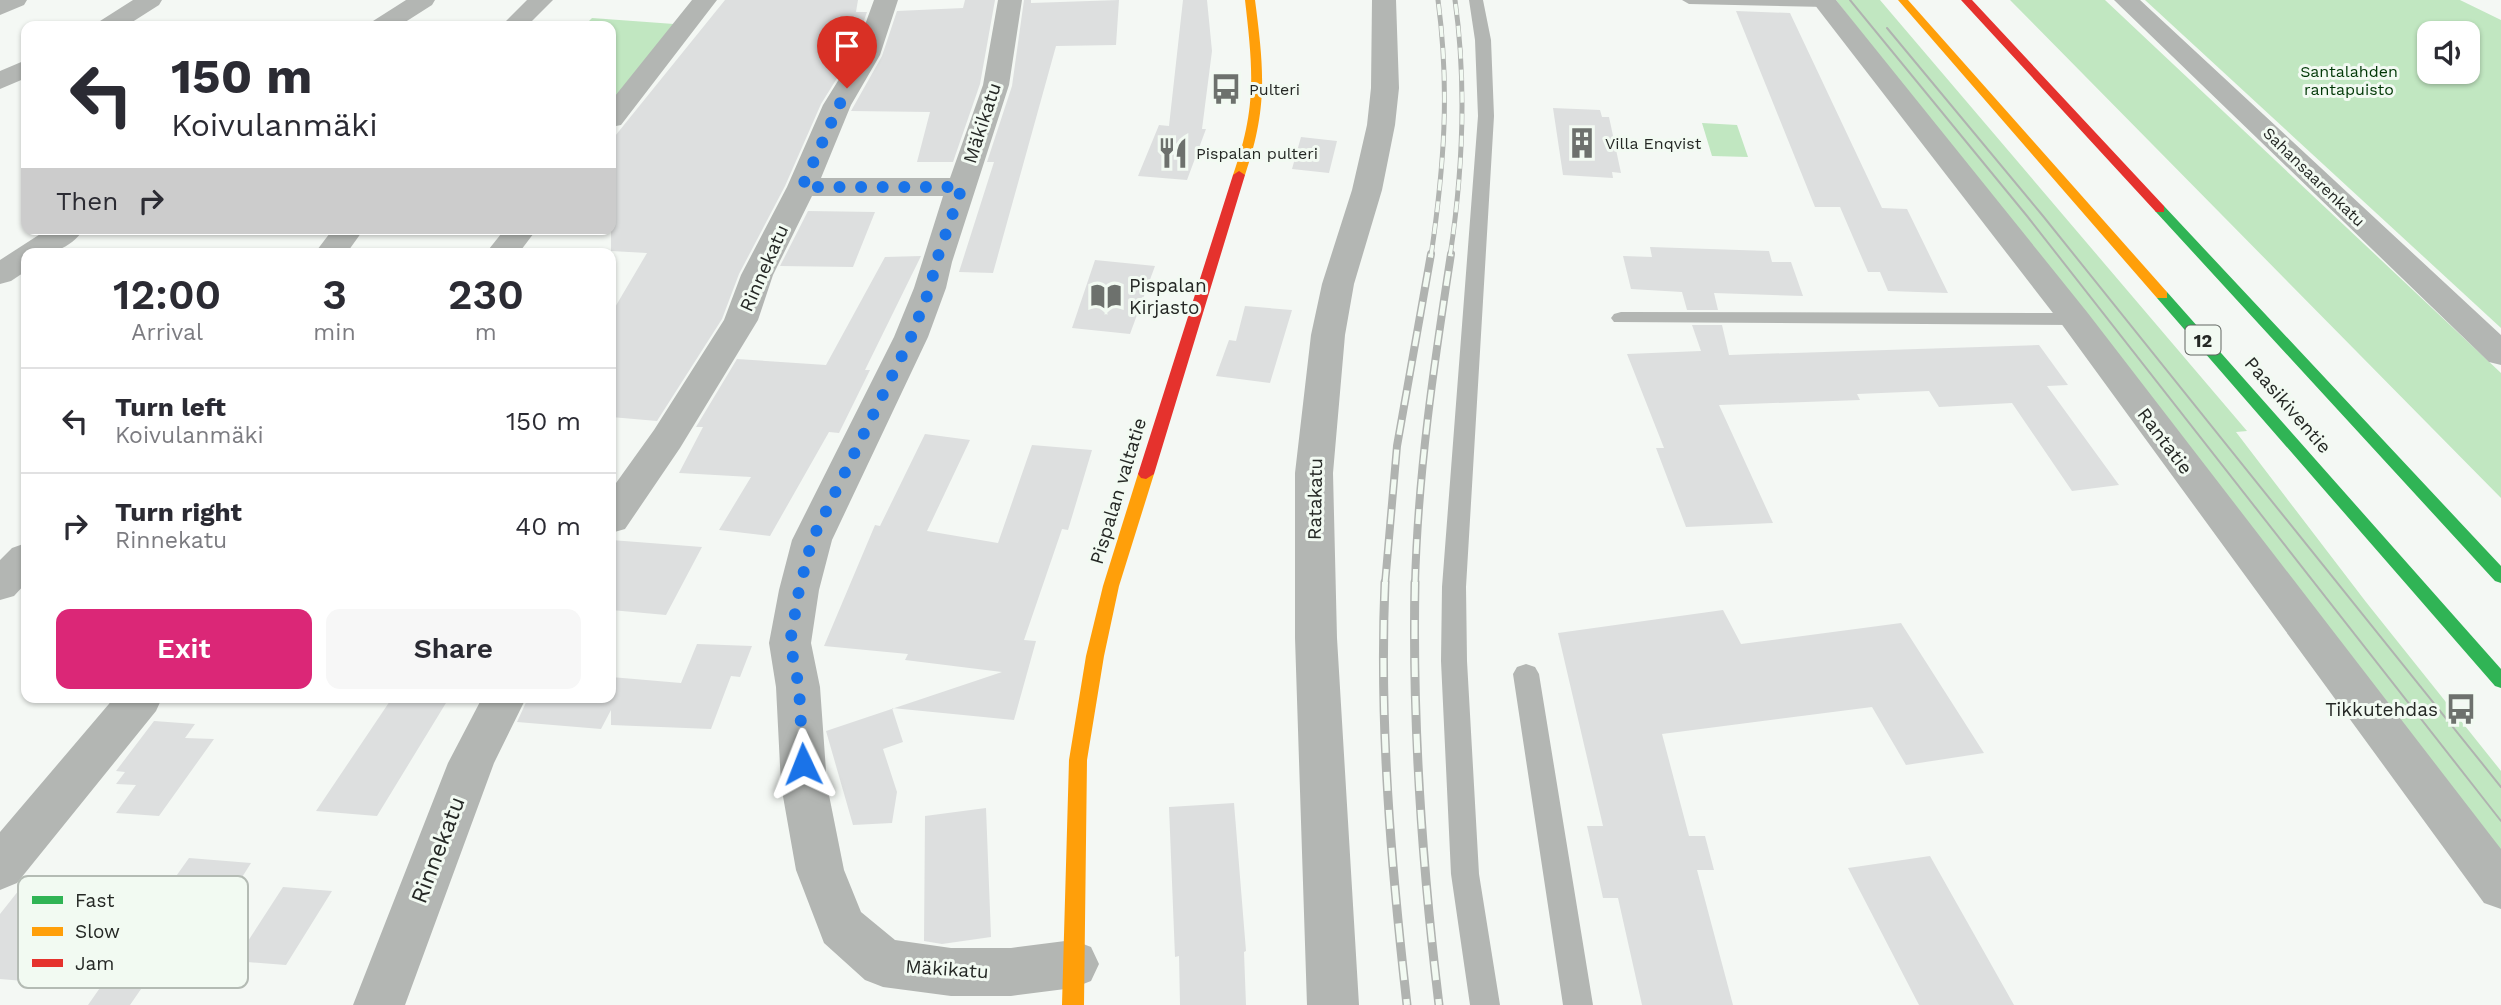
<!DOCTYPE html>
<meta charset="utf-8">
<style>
:root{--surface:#fff;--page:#f7f7f7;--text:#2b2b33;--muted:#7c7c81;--line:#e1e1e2;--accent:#db2777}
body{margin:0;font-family:"Work Sans",sans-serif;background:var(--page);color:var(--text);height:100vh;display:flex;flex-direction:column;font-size:26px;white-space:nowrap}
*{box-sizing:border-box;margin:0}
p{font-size:23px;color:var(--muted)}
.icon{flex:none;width:38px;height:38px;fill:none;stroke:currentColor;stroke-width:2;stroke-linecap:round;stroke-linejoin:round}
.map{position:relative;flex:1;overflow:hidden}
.details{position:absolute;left:21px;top:248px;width:595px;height:455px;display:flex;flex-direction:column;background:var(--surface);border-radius:14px;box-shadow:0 2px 5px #0004}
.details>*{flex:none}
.hud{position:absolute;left:21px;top:21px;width:595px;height:214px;border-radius:14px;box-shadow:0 2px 5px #0004;background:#fff;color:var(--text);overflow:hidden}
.tools{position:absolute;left:2417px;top:21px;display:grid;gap:14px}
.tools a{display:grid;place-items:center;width:63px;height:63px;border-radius:14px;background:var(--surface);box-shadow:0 2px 5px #0004;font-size:35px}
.pin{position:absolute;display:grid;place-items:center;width:60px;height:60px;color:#fff;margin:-72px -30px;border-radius:50% 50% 50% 0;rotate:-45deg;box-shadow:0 0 7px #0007}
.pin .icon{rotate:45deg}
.me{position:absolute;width:77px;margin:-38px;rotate:358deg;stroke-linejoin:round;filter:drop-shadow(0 0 5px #0008)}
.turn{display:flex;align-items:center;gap:24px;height:147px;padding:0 35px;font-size:32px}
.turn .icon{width:91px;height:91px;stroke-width:2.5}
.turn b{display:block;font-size:49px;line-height:60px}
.then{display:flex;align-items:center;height:66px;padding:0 35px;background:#0003;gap:14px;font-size:26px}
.eta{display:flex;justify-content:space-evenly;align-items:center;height:119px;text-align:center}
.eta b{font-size:42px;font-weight:600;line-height:49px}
.cta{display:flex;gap:14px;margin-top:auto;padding:14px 35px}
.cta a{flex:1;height:80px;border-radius:14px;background:var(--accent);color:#fff;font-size:28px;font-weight:600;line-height:80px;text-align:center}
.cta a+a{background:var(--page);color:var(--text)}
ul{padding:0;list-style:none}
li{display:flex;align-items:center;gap:21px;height:105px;padding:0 35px;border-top:2px solid var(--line)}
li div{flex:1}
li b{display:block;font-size:26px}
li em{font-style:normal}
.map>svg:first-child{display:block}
</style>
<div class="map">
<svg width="2501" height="1005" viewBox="0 0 2501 1005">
<rect width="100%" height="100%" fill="#f4f8f4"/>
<path fill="#c1e7c1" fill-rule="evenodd" d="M1836 0H1880L2247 431 2236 432 2366 602 2501 771V858Z
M2010 0H2105L2501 373V498Z
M2145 0H2460L2501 20V328ZM2429 33H2468V72H2429Z
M592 18 674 24 611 103V26H584Z
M1702 123 1737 125 1748 157 1712 156Z"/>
<path fill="#dddfdf" d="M725 0H858L856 12H867L852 54 821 104 785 186 739 274 722 319 657 421 611 417V314L647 253 611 251V141Z
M965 0H995L980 84 953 162H917L930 112 851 111 882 56 897 11 963 8Z
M1024 0H1031V3L1119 0 1116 45 1056 46 993 273 959 272 994 162H987L1012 86Z
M1183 0H1207L1212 51 1202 129H1206L1187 180 1138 176 1159 125 1169 126Z
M1736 11 1790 13 1882 208 1907 209 1948 293 1888 291 1880 272H1868L1840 207H1815Z
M1553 108 1600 110 1602 117H1609L1621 173 1612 172 1613 178 1563 175Z
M1301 137 1337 141 1329 173 1292 169Z
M808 211 875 212 853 267 780 266Z
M1650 247 1769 251 1772 262H1791L1803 296 1714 293 1718 310H1687L1682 292 1631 289 1623 256 1652 257Z
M921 256 865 370H870L839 433 829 432 770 536 719 530 751 477 679 473 703 427H696L737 359 826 365 885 257Z
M1095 260 1155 266 1130 334 1072 328Z
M1245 306 1292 310 1270 383 1216 376 1229 340 1236 341Z
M1692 325H1722L1729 355 2039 345 2068 385 2047 386 2119 485 2072 491 2012 403 1939 407 1929 391 1857 394 1860 400 1719 405 1773 523 1686 527 1656 448H1664L1627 354 1701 351Z
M925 434 970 440 927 531 998 543 1032 445 1092 450 1068 530 1062 529 1024 640 1036 641 1014 720 892 708 903 742 883 749 897 792 892 823 853 825 826 731 1002 672 905 660 908 654 824 646 875 525 880 526Z
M611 540 702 547 666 615 611 610Z
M1723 610 1741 644 1901 623 1984 753 1906 765 1872 707 1662 734 1689 836H1705L1714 870H1697L1733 1005H1642L1618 898H1603L1587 826H1603L1558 633Z
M697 644 752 646 740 677 731 676 711 729 611 725V710L601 729 517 722 528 698H611V677L681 683Z
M392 698H449L377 816 316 811Z
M154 721 195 724 185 738 214 739 159 816 116 813 136 785 116 784 125 772 116 771Z
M1234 803 1246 951 1244 952 1246 1005H1180L1179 956 1175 957 1169 807Z
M986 808 991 937 942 944 924 941 925 816Z
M1930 856 2014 1005H1919L1848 868Z
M189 858 251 863 222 909 157 903Z
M283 887 332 891 286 965 235 961Z
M19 890 99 896 36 982 0 979V914Z
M111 972 150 976 130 1005H88Z"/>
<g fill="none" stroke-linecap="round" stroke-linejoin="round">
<path fill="#b3b6b3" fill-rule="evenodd" d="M1469 0H1483L1491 40 1494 116 1466 587 1467 661 1479 874 1500 1005H1470L1451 874 1441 661 1442 587 1478 116 1475 40Z
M1682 0H1831L1833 3 1826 7 1689 4Z
M1621 312 2075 313 2082 315 2085 319 2082 323 2075 325 1614 322 1611 318 1614 314Z
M1526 664 1535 667 1539 674 1593 1005H1563L1513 674 1517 667Z"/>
<path fill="#b3b6b3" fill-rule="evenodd" d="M0 0H27L24 5 0 15Z
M133 0H162L159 5 126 26H97L100 21Z
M406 0H435L432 5 399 26H370L373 21Z
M527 0H553L527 26H501Z
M692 0H717L621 125 611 127V101Z
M874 0H898L880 55 851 105 821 178H950L983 85 998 0H1022L1009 85 952 262 946 288 928 337 832 540 819 590 811 643 820 687 827 785 844 870 861 912 895 940 951 948H1011L1073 940 1091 947 1099 964 1091 981 1073 988 1011 996H951L883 987 865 980 824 943 796 870 781 785 776 687 769 643 779 590 792 540 894 337 914 288 943 196H812L773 275 758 320 680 448 625 529 611 533V490L654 430 724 320 741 275 787 187 823 105 854 55Z
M1372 0H1396L1399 88 1395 125 1382 190 1354 284 1345 335 1333 473 1337 638 1359 1005H1307L1295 638V473L1311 335 1322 284 1352 190 1367 125 1371 88Z
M1811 0H1836L2087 312 2501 849V909L2484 903 2063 326Z
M2114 0H2140L2501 335V365L2489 362Z
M26 60V78L0 89V71Z
M48 229H84C70 250 50 254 26 254V271L11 281 0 284V260Z
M333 229H364L346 254H314Z
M505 229H537L518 254H485Z
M26 543V583L14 596 0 600V560L12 548Z
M114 698H162L156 711 17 883 0 890V832Z
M482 698H526L494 763 405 1005H353L448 763Z"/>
<path fill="#30b455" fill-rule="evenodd" d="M2160 205 2164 206 2501 566V583L2495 581 2156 212 2154 209Z
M2162 291 2167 292 2501 669V688L2495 686 2157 298V292Z"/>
<path fill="#ff9f0a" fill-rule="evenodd" d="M1245 0H1255C1264 70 1268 107 1245 175L1239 179 1233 175C1257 107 1253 70 1245 0Z
M1898 0H1908L2167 292V298H2157Z
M1146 469 1154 474 1119 586 1104 656 1087 760 1084 1005H1062L1069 760 1086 656 1103 586 1138 474Z"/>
<path fill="#e5322d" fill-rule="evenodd" d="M1961 0H1972L2164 206V212H2156Z
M1239 171 1245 175 1154 474 1146 479 1141 478 1138 474 1233 175Z"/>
<path stroke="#b0b3b0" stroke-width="2" d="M1850 0 2027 216 2501 821
M1887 28 2043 216 2501 787"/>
<defs>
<path id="rail-far2" d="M1431 256C1444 166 1450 91 1438 0
M1450 256C1463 170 1467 86 1455 0"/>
<path id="rail-far1" d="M1385 584 1397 446 1431 254
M1415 584C1418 472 1434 364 1451 254"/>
<path id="rail" d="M1385 582C1379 724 1391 864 1407 1005
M1415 582C1412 724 1422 864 1439 1005"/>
</defs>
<use href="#rail-far2" stroke="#b0b3b0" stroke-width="5"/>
<use href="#rail-far1" stroke="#b0b3b0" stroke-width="8"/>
<use href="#rail" stroke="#b0b3b0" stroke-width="9"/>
<use href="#rail-far2" stroke="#f2faf2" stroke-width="3.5" stroke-dasharray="11" stroke-linecap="butt"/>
<use href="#rail-far1" stroke="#f2faf2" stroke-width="5" stroke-dasharray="15" stroke-linecap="butt"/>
<use href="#rail" stroke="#f2faf2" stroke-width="6" stroke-dasharray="19" stroke-linecap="butt"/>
</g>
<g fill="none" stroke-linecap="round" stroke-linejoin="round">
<path stroke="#1a73e8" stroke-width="12" stroke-dasharray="0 21.6" d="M803 764 799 687 790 643 799 590 812 540 911 337 930 288 936 262 962 187H802L847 88"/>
</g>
<defs>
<symbol id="bus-bare" viewBox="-9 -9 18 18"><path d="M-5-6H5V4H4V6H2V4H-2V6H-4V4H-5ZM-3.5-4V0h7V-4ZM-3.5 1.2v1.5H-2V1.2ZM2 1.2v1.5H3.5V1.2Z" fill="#6d716d" stroke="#f2faf2" stroke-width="2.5" paint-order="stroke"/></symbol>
<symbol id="building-bare" viewBox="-9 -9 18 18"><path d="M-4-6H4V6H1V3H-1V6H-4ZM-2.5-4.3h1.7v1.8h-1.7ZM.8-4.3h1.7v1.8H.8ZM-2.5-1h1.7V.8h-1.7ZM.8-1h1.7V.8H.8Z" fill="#6d716d" stroke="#f2faf2" stroke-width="2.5" paint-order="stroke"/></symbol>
<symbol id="restaurant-bare" viewBox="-9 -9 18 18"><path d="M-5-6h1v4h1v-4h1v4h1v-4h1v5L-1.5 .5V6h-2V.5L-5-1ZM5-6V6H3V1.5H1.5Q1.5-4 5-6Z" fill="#6d716d" stroke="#f2faf2" stroke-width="2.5" paint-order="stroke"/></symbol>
<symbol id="library-bare" viewBox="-9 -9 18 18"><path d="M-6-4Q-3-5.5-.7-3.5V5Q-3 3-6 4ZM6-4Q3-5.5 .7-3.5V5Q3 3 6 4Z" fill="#6d716d" stroke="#f2faf2" stroke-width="2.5" paint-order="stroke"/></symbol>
</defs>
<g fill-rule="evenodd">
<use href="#bus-bare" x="1204" y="67" width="44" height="44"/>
<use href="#building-bare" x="1560" y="121" width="44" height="44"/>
<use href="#restaurant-bare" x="1151" y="131" width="44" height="44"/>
<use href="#library-bare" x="1084" y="274" width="44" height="44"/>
<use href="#bus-bare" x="2439" y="687" width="44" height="44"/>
</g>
<g text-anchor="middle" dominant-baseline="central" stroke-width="6" stroke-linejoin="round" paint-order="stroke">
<g font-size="16" fill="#013806" stroke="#f2faf2">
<text x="2349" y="71">Santalahden<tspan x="2349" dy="18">rantapuisto</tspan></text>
</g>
<g font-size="16" fill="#252825" stroke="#f2faf2" text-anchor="start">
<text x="1249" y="89">Pulteri</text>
<text x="1605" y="143">Villa Enqvist</text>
<text x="1196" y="153">Pispalan pulteri</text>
</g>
<g font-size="16" fill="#252825" stroke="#f2faf2">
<text transform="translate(2314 177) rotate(44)">Sahansaarenkatu</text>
</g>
<rect fill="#f2faf2" stroke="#626762" stroke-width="2" x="2185.5" y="325.5" width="35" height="29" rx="5"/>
<g font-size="18" font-weight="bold" fill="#252825">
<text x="2203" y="340">12</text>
</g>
<g font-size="19" fill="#252825" stroke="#f2faf2">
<text transform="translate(982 123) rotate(-72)">Mäkikatu</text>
<text transform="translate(764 268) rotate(-66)">Rinnekatu</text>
<text transform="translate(2288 405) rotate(49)">Paasikiventie</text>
<text transform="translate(2165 441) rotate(53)">Rantatie</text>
<text transform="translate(1118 491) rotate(-73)">Pispalan valtatie</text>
<text transform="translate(1315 499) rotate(-89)">Ratakatu</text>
<text transform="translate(947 969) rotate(4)">Mäkikatu</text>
</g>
<g font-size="19" fill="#252825" stroke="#f2faf2" text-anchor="start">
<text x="1129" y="285">Pispalan<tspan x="1129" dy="22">Kirjasto</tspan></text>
<text x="2438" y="709" text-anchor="end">Tikkutehdas</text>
</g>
<g font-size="23" fill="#252825" stroke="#f2faf2">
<text transform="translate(438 850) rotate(-69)">Rinnekatu</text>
</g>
</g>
<rect x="18" y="876" width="230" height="112" rx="10" fill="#f2faf2" stroke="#b4bbb4" stroke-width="2"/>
<rect x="32" y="896" width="31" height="8" fill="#30b455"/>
<rect x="32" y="927" width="31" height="9" fill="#ff9f0a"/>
<rect x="32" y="959" width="31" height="8" fill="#e5322d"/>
<g font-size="19" fill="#252825">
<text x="75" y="907">Fast</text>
<text x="75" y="938">Slow</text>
<text x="75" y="970">Jam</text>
</g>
</svg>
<div class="tools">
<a><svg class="icon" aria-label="sound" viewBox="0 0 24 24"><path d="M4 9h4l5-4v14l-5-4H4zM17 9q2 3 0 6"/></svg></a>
</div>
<div class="pin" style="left:847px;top:88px;background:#d93025"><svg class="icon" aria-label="arrive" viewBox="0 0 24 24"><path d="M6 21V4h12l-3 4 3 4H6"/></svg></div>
<svg class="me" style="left:803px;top:764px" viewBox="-20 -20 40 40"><path d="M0-17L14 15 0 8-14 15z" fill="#1a73e8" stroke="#fff" stroke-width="4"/></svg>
<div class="hud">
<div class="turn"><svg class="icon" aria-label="left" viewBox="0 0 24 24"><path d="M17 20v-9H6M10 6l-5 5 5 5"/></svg><div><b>150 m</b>Koivulanmäki</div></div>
<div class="then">Then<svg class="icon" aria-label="right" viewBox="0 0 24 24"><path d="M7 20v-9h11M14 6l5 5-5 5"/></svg></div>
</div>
<section class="details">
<div class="eta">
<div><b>12:00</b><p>Arrival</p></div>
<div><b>3</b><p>min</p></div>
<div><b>230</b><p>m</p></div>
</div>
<ul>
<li><svg class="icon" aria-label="left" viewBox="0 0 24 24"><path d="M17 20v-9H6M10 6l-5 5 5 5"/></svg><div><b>Turn left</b><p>Koivulanmäki</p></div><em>150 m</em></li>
<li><svg class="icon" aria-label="right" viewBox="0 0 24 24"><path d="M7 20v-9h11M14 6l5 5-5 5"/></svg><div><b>Turn right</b><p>Rinnekatu</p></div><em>40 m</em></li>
</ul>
<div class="cta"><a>Exit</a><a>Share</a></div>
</section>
</div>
